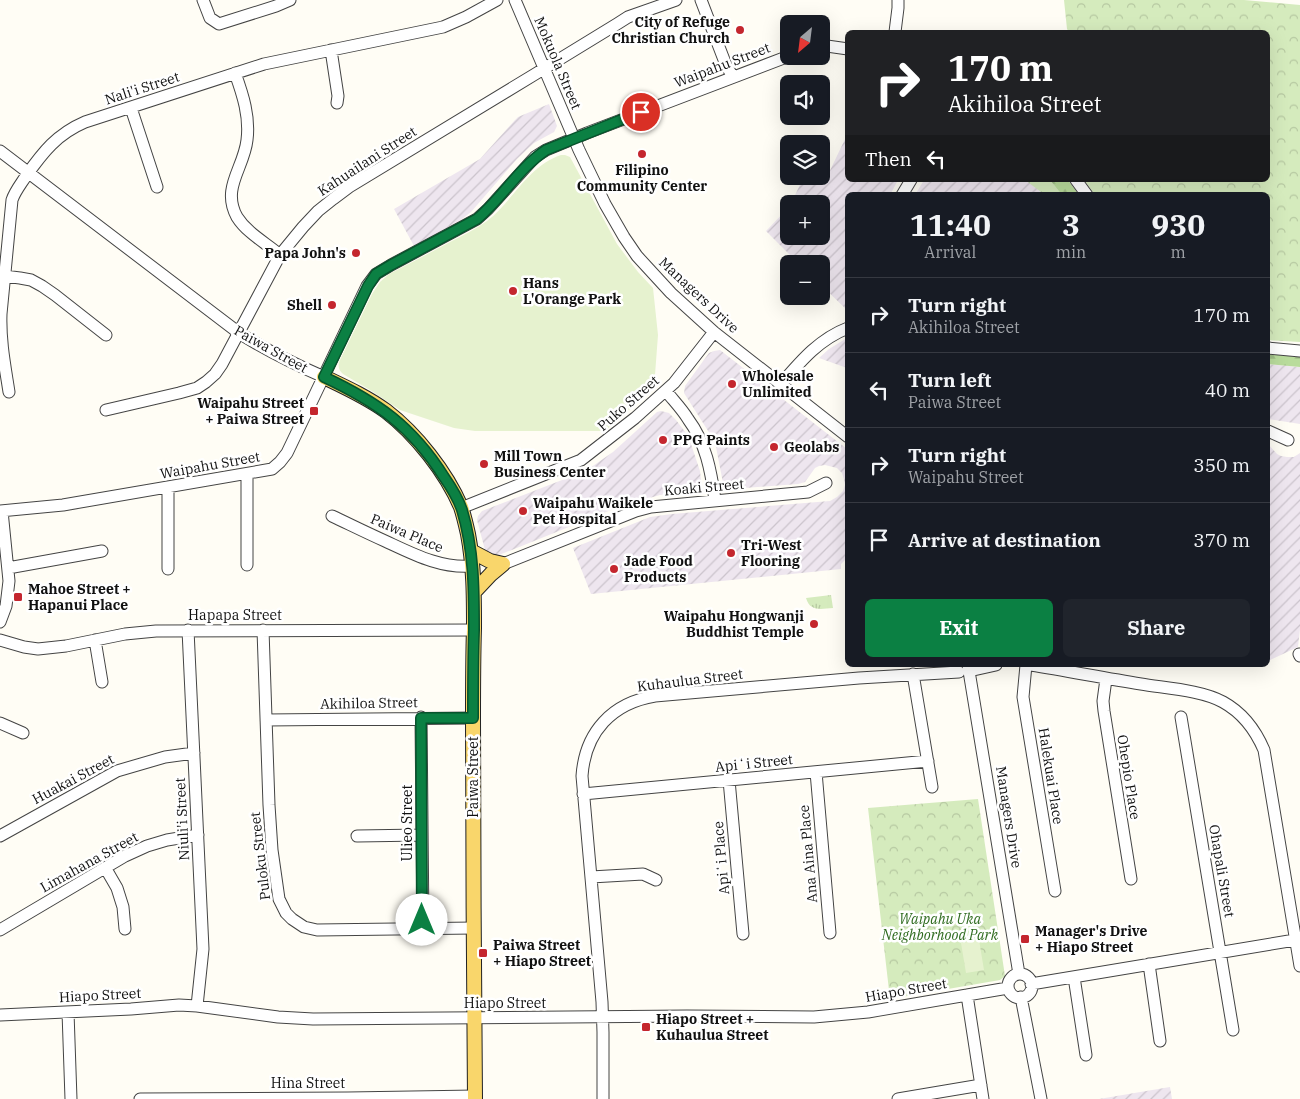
<!DOCTYPE html>
<meta charset="utf-8">
<style>
:root{--surface:#171b24;--page:#20242c;--text:#f1f3f6;--muted:#9ea1a6;--line:#363941;--accent:#0b8043}
body{margin:0;font-family:"IBM Plex Serif",serif;background:var(--page);color:var(--text);height:100vh;display:flex;flex-direction:column;font-size:19px;white-space:nowrap}
*{box-sizing:border-box;margin:0}
p{font-size:16px;color:var(--muted)}
.icon{flex:none;width:28px;height:28px;fill:none;stroke:currentColor;stroke-width:2;stroke-linecap:round;stroke-linejoin:round}
.map{position:relative;flex:1;overflow:hidden}
.side{position:absolute;left:845px;top:192px;width:425px;height:475px;display:flex;flex-direction:column;background:var(--surface);border-radius:8px;box-shadow:0 5px 20px #0002}
.side>*{flex:none}
.top-card{position:absolute;left:845px;top:30px;width:425px;height:152px;border-radius:8px;box-shadow:0 5px 20px #0002;background:#202124;color:#fff;overflow:hidden}
.needle{width:32px;rotate:208deg}
.tools{position:absolute;left:780px;top:15px;display:grid;gap:10px}
.tools a{display:grid;place-items:center;width:50px;height:50px;border-radius:8px;background:var(--surface);box-shadow:0 5px 20px #0002;font-size:25px}
.pin{position:absolute;display:grid;place-items:center;width:42px;height:42px;color:#fff;margin:-21px;border:2px solid #fff;border-radius:50%;box-shadow:0 1px 5px #0007}
.me{position:absolute;width:55px;margin:-28px;rotate:0deg;stroke-linejoin:round;filter:drop-shadow(0 0 4px #0008)}
.turn{display:flex;align-items:center;gap:18px;height:105px;padding:0 20px;font-size:22px}
.turn .icon{width:65px;height:65px;stroke-width:2.5}
.turn b{display:block;font-size:35px;line-height:42px}
.then{display:flex;align-items:center;height:48px;padding:0 20px;background:#0003;gap:10px;font-size:19px}
.eta{display:flex;justify-content:space-evenly;align-items:center;height:85px;text-align:center}
.eta b{font-size:30px;font-weight:700;line-height:35px}
.button{display:flex;gap:10px;margin-top:auto;padding:10px 20px}
.button a{flex:1;height:58px;border-radius:8px;background:var(--accent);color:#fff;font-size:20px;font-weight:700;line-height:58px;text-align:center}
.button a+a{background:var(--page);color:var(--text)}
ul{padding:0;list-style:none}
li{display:flex;align-items:center;gap:15px;height:75px;padding:0 20px;border-top:1px solid var(--line)}
li div{flex:1}
li b{display:block;font-size:19px}
li em{font-style:normal}
.map>svg:first-child{display:block}
</style>
<div class="map">
<svg width="1300" height="1099" viewBox="0 0 1300 1099">
<defs>
<pattern id="industrial-furrows" width="10" height="10" patternUnits="userSpaceOnUse" patternTransform="scale(1.25)"><rect width="10" height="10" fill="#eee6ef"/><path d="M-1 1l2-2M0 10L10 0M9 11l2-2" fill="none" stroke="#cbc4cc"/></pattern>
<pattern id="grass-tufts" width="24" height="20" patternUnits="userSpaceOnUse" patternTransform="scale(1.25)"><rect width="24" height="20" fill="#d5ebbd"/><path d="M3 7l-1-3M5 7V3M7 7l1-3M15 17l-1-3M17 17v-4M19 17l1-3" fill="none" stroke="#b6c8a1"/></pattern>
<pattern id="forest-firs" width="22" height="20" patternUnits="userSpaceOnUse" patternTransform="scale(1.25)"><rect width="22" height="20" fill="#b9dc9c"/><path d="M5 1l3.5 6h-7zM16 11l3.5 6h-7z" fill="#9ebc85"/></pattern>
<pattern id="park-crowns" width="20" height="18" patternUnits="userSpaceOnUse" patternTransform="scale(1.25)"><rect width="20" height="18" fill="#d5ebbd"/><path d="M2 6a3 3 0 1 1 6 0M12 15a3 3 0 1 1 6 0" fill="none" stroke="#b6c8a1"/></pattern>
</defs>
<rect width="100%" height="100%" fill="#fffdf5"/>
<path fill="url(#industrial-furrows)" d="M549 104 557 126 554 132 534 143 517 159 471 212 462 219 414 246 394 209 480 159 515 120 518 117Z
M847 135 848 180H898L890 195H848L847 310 821 285V264H799L766 231 789 207V236H821V204H791L804 176 823 185Z
M924 180H1050L1062 195H915Z
M847 338V368L819 358 829 349Z
M720 350 847 449V558L841 564V569L591 594 573 548 650 517 672 514 830 501 837 497 843 491 845 485 844 479 842 473 837 468 825 465 819 466 815 468 805 482 798 484 732 489 726 487 723 483 716 447 710 434 684 393 685 386 709 353 714 351Z
M1268 364 1300 367V424L1268 419Z
M661 411 669 413 676 420 686 433 691 444 700 471 701 481 700 487 697 490 693 492 660 495 621 506 499 555 494 556 488 553 485 550 477 520 478 516 482 511 575 475 590 468 613 452 657 412Z
M1268 444 1277 454 1281 456 1287 457H1294L1300 453V629L1298 647 1268 661Z
M1170 1087 1172 1099H1099Z"/>
<path fill="url(#grass-tufts)" d="M1025 180H1050L1062 195H1045Z
M831 595 833 608C821 609 810 612 806 598Z"/>
<path fill="url(#forest-firs)" d="M1050 180H1068L1079 195H1062Z
M1268 354 1300 357V367L1268 364Z"/>
<path fill="url(#park-crowns)" d="M1064 0H1244L1300 5V342L1268 340V195H1095L1084 180H1268V32H1069L1067 29Z
M978 799 1005 976 1000 980 890 999 868 808Z"/>
<path fill="#e6f2cf" d="M561 155H565L570 157 617 244 638 272 653 288 658 335 654 388 605 431H475L454 428 400 410 370 390 343 374C339 371 338 367 339 362L372 294 380 282 389 274C410 263 430 253 450 242 463 235 476 229 487 221 513 201 528 166 561 155Z
M979 940 984 970 966 973 961 943Z"/>
<g fill="none" stroke-linecap="round" stroke-linejoin="round">
<defs>
<path id="minor" d="M203 0 210 18 219 24 276 6 290 0
M515 0 579 150 605 204 624 237 637 256 671 293 714 332 848 437
M701 0 726 65 733 77
M895 32 898 8V0
M821 46H827L848 49
M331 50 338 96 337 103
M235 73C243 95 250 117 247 140 244 168 221 188 237 217 247 233 266 243 280 255
M131 108 157 187
M0 151 239 333C266 350 294 364 324 377
M1076 180 1087 195
M902 195 911 180
M4 276 20 278 31 280 42 286 55 295 106 335
M1268 348 1300 351
M781 384C800 362 819 339 848 328
M666 391C673 400 682 409 688 419 706 443 711 471 715 500
M9 392C5 366 0 341 1 314L12 200C15 191 21 184 26 176 43 152 57 134 85 122L264 64 443 27 466 17 497 0
M106 410 179 393 197 388 206 382 215 374 222 364 280 255 303 227 318 211 333 199 349 187 532 76 617 24 628 17 676 0
M1268 431 1288 440
M247 474V565
M461 508 581 460 635 418 674 383 714 332
M0 511 63 505 272 469 280 462 287 453 367 286 376 274 391 265 477 219 488 209 535 157 546 150 587 133 789 56
M332 516C349 524 367 533 385 541 413 554 441 569 473 566
M503 564 636 511 651 507 808 492 826 483
M8 568 102 551
M168 569V488
M0 622 6 606 9 581 2 511
M188 630 203 949 197 1006
M263 630 269 805 272 850 279 899 286 913 292 919 304 927 317 930 474 928
M0 640 24 647 38 649 66 646 125 634 156 631 474 630
M95 640 102 682
M1299 654 1300 656
M968 665 1019 974
M1026 665 1023 697 1055 891
M1031 665C1068 671 1104 678 1141 684 1164 688 1202 690 1223 702 1243 713 1255 729 1264 750L1300 966
M969 671 996 665
M913 674 932 787
M1106 679 1103 701 1104 711 1131 879
M421 717 423 928
M1181 717 1233 1030
M266 720 473 718
M0 723 23 733
M816 772 830 933
M729 780 743 934
M583 794 928 761
M0 836 117 771 165 757 194 753
M357 836 422 835
M106 869 117 888 123 907 125 929
M591 877 643 874 656 880
M0 930 125 856 147 846 167 840 198 835
M1149 964 1160 1041
M1008 986a12 12 0 1 1 24 0a12 12 0 1 1-24 0Z
M1074 977 1086 1055
M1031 984 1295 940
M967 995 983 1099
M1021 997 1041 1099
M68 1012 71 1099
M0 1015 131 1009 179 1005 197 1006 278 1017 313 1019 687 1016 814 1017 868 1012 1008 988
M140 1099 348 1098 475 1096
M603 1099V1032L602 1002 582 776C585 732 612 703 655 696L859 678 959 672
M898 1099 981 1085"/>
<path id="major" d="M324 377C345 387 367 397 386 411 416 434 446 472 461 507 464 516 466 525 468 534 474 566 474 596 474 628 473 659 473 689 473 719 473 846 474 972 475 1099
M471 551 490 561 503 564
M475 591 491 574 503 564"/>
</defs>
<use href="#minor" stroke="#444" stroke-width="13"/>
<use href="#major" stroke="#222" stroke-width="16"/>
<use href="#minor" stroke="#fff" stroke-width="11"/>
<use href="#major" stroke="#f9d66b" stroke-width="14"/>
</g>
<g fill="none" stroke-linecap="round" stroke-linejoin="round">
<defs>
<path id="route" d="M422 920 421 718H473C473 688 473 659 474 630 474 589 474 550 462 510 458 498 451 487 444 477 412 426 377 402 324 377L368 286 376 274 391 265 477 219C502 198 519 168 546 150L641 112"/>
</defs>
<use href="#route" stroke="#07532c" stroke-width="12"/>
<use href="#route" stroke="#0b8043" stroke-width="9"/>
</g>
<g fill="#c4262e" stroke="#fff" stroke-width="2">
<circle cx="740" cy="30" r="5"/>
<circle cx="642" cy="154" r="5"/>
<circle cx="356" cy="253" r="5"/>
<circle cx="513" cy="291" r="5"/>
<circle cx="332" cy="305" r="5"/>
<circle cx="732" cy="384" r="5"/>
<rect x="309" y="406" width="10" height="10" rx="2.5"/>
<circle cx="663" cy="440" r="5"/>
<circle cx="774" cy="447" r="5"/>
<circle cx="484" cy="464" r="5"/>
<circle cx="523" cy="511" r="5"/>
<circle cx="731" cy="553" r="5"/>
<circle cx="614" cy="569" r="5"/>
<rect x="13" y="592" width="10" height="10" rx="2.5"/>
<circle cx="814" cy="624" r="5"/>
<rect x="1020" y="934" width="10" height="10" rx="2.5"/>
<rect x="478" y="948" width="10" height="10" rx="2.5"/>
<rect x="641" y="1022" width="10" height="10" rx="2.5"/>
</g>
<g text-anchor="middle" dominant-baseline="central" stroke-width="5" stroke-linejoin="round" paint-order="stroke">
<g font-size="14" font-weight="bold" fill="#111" stroke="#fff" text-anchor="start">
<text x="730" y="22" text-anchor="end">City of Refuge<tspan x="730" dy="16">Christian Church</tspan></text>
<text x="642" y="170" text-anchor="middle">Filipino<tspan x="642" dy="16">Community Center</tspan></text>
<text x="346" y="253" text-anchor="end">Papa John's</text>
<text x="523" y="283">Hans<tspan x="523" dy="16">L'Orange Park</tspan></text>
<text x="322" y="305" text-anchor="end">Shell</text>
<text x="742" y="376">Wholesale<tspan x="742" dy="16">Unlimited</tspan></text>
<text x="304" y="403" text-anchor="end">Waipahu Street<tspan x="304" dy="16">+ Paiwa Street</tspan></text>
<text x="673" y="440">PPG Paints</text>
<text x="784" y="447">Geolabs</text>
<text x="494" y="456">Mill Town<tspan x="494" dy="16">Business Center</tspan></text>
<text x="533" y="503">Waipahu Waikele<tspan x="533" dy="16">Pet Hospital</tspan></text>
<text x="741" y="545">Tri-West<tspan x="741" dy="16">Flooring</tspan></text>
<text x="624" y="561">Jade Food<tspan x="624" dy="16">Products</tspan></text>
<text x="28" y="589">Mahoe Street +<tspan x="28" dy="16">Hapanui Place</tspan></text>
<text x="804" y="616" text-anchor="end">Waipahu Hongwanji<tspan x="804" dy="16">Buddhist Temple</tspan></text>
<text x="1035" y="931">Manager's Drive<tspan x="1035" dy="16">+ Hiapo Street</tspan></text>
<text x="493" y="945">Paiwa Street<tspan x="493" dy="16">+ Hiapo Street</tspan></text>
<text x="656" y="1019">Hiapo Street +<tspan x="656" dy="16">Kuhaulua Street</tspan></text>
</g>
<g font-size="14" fill="#111" stroke="#fff">
<text transform="translate(558 63) rotate(67)">Mokuola Street</text>
<text transform="translate(722 65) rotate(-21)">Waipahu Street</text>
<text transform="translate(142 88) rotate(-18)">Nali'i Street</text>
<text transform="translate(367 161) rotate(-33)">Kahuailani Street</text>
<text transform="translate(699 295) rotate(43)">Managers Drive</text>
<text transform="translate(271 349) rotate(29)">Paiwa Street</text>
<text transform="translate(628 403) rotate(-41)">Puko Street</text>
<text transform="translate(210 465) rotate(-10)">Waipahu Street</text>
<text transform="translate(704 487) rotate(-5)">Koaki Street</text>
<text transform="translate(407 533) rotate(23)">Paiwa Place</text>
<text x="235" y="615">Hapapa Street</text>
<text transform="translate(690 680) rotate(-7)">Kuhaulua Street</text>
<text transform="translate(369 703) rotate(-1)">Akihiloa Street</text>
<text transform="translate(754 763) rotate(-6)">Apiʻi Street</text>
<text transform="translate(1051 776) rotate(81)">Halekuai Place</text>
<text transform="translate(473 777) rotate(-90)">Paiwa Street</text>
<text transform="translate(1129 777) rotate(81)">Ohepio Place</text>
<text transform="translate(73 779) rotate(-28)">Huakai Street</text>
<text transform="translate(1009 817) rotate(81)">Managers Drive</text>
<text transform="translate(182 819) rotate(-93)">Niuli'i Street</text>
<text transform="translate(407 823) rotate(-90)">Ulieo Street</text>
<text transform="translate(808 854) rotate(-95)">Ana Aina Place</text>
<text transform="translate(260 856) rotate(-97)">Puloku Street</text>
<text transform="translate(721 858) rotate(-95)">Apiʻi Place</text>
<text transform="translate(89 862) rotate(-29)">Limahana Street</text>
<text transform="translate(1222 871) rotate(80)">Ohapali Street</text>
<text transform="translate(906 990) rotate(-10)">Hiapo Street</text>
<text transform="translate(100 995) rotate(-3)">Hiapo Street</text>
<text x="505" y="1003">Hiapo Street</text>
<text x="308" y="1083">Hina Street</text>
</g>
<g font-size="14" font-style="italic" fill="#2f6b1f" stroke="#fff">
<text x="940" y="919">Waipahu Uka<tspan x="940" dy="16">Neighborhood Park</tspan></text>
</g>
</g>
</svg>
<div class="tools">
<a><svg class="needle" viewBox="-14 -14 28 28"><path d="M0-13l5 13h-10z" fill="#e53935"/><path d="M0 13l5-13h-10z" fill="#9ea1a6"/></svg></a>
<a><svg class="icon" aria-label="sound" viewBox="0 0 24 24"><path d="M4 9h4l5-4v14l-5-4H4zM17 9q2 3 0 6"/></svg></a>
<a><svg class="icon" aria-label="layers" viewBox="0 0 24 24"><path d="M12 4l9 5-9 5-9-5zM3 14l9 5 9-5"/></svg></a>
<a>+</a>
<a>−</a>
</div>
<div class="pin" style="left:641px;top:112px;background:#d93025"><svg class="icon" aria-label="arrive" viewBox="0 0 24 24"><path d="M6 21V4h12l-3 4 3 4H6"/></svg></div>
<svg class="me" style="left:422px;top:920px" viewBox="-20 -20 40 40"><circle r="19" fill="#fff"/><path d="M0-13L10 11 0 6-10 11z" fill="#0b8043"/></svg>
<div class="top-card">
<div class="turn"><svg class="icon" aria-label="right" viewBox="0 0 24 24"><path d="M7 20v-9h11M14 6l5 5-5 5"/></svg><div><b>170 m</b>Akihiloa Street</div></div>
<div class="then">Then<svg class="icon" aria-label="left" viewBox="0 0 24 24"><path d="M17 20v-9H6M10 6l-5 5 5 5"/></svg></div>
</div>
<section class="side">
<div class="eta">
<div><b>11:40</b><p>Arrival</p></div>
<div><b>3</b><p>min</p></div>
<div><b>930</b><p>m</p></div>
</div>
<ul>
<li><svg class="icon" aria-label="right" viewBox="0 0 24 24"><path d="M7 20v-9h11M14 6l5 5-5 5"/></svg><div><b>Turn right</b><p>Akihiloa Street</p></div><em>170 m</em></li>
<li><svg class="icon" aria-label="left" viewBox="0 0 24 24"><path d="M17 20v-9H6M10 6l-5 5 5 5"/></svg><div><b>Turn left</b><p>Paiwa Street</p></div><em>40 m</em></li>
<li><svg class="icon" aria-label="right" viewBox="0 0 24 24"><path d="M7 20v-9h11M14 6l5 5-5 5"/></svg><div><b>Turn right</b><p>Waipahu Street</p></div><em>350 m</em></li>
<li><svg class="icon" aria-label="arrive" viewBox="0 0 24 24"><path d="M6 21V4h12l-3 4 3 4H6"/></svg><div><b>Arrive at destination</b></div><em>370 m</em></li>
</ul>
<div class="button"><a>Exit</a><a>Share</a></div>
</section>
</div>
